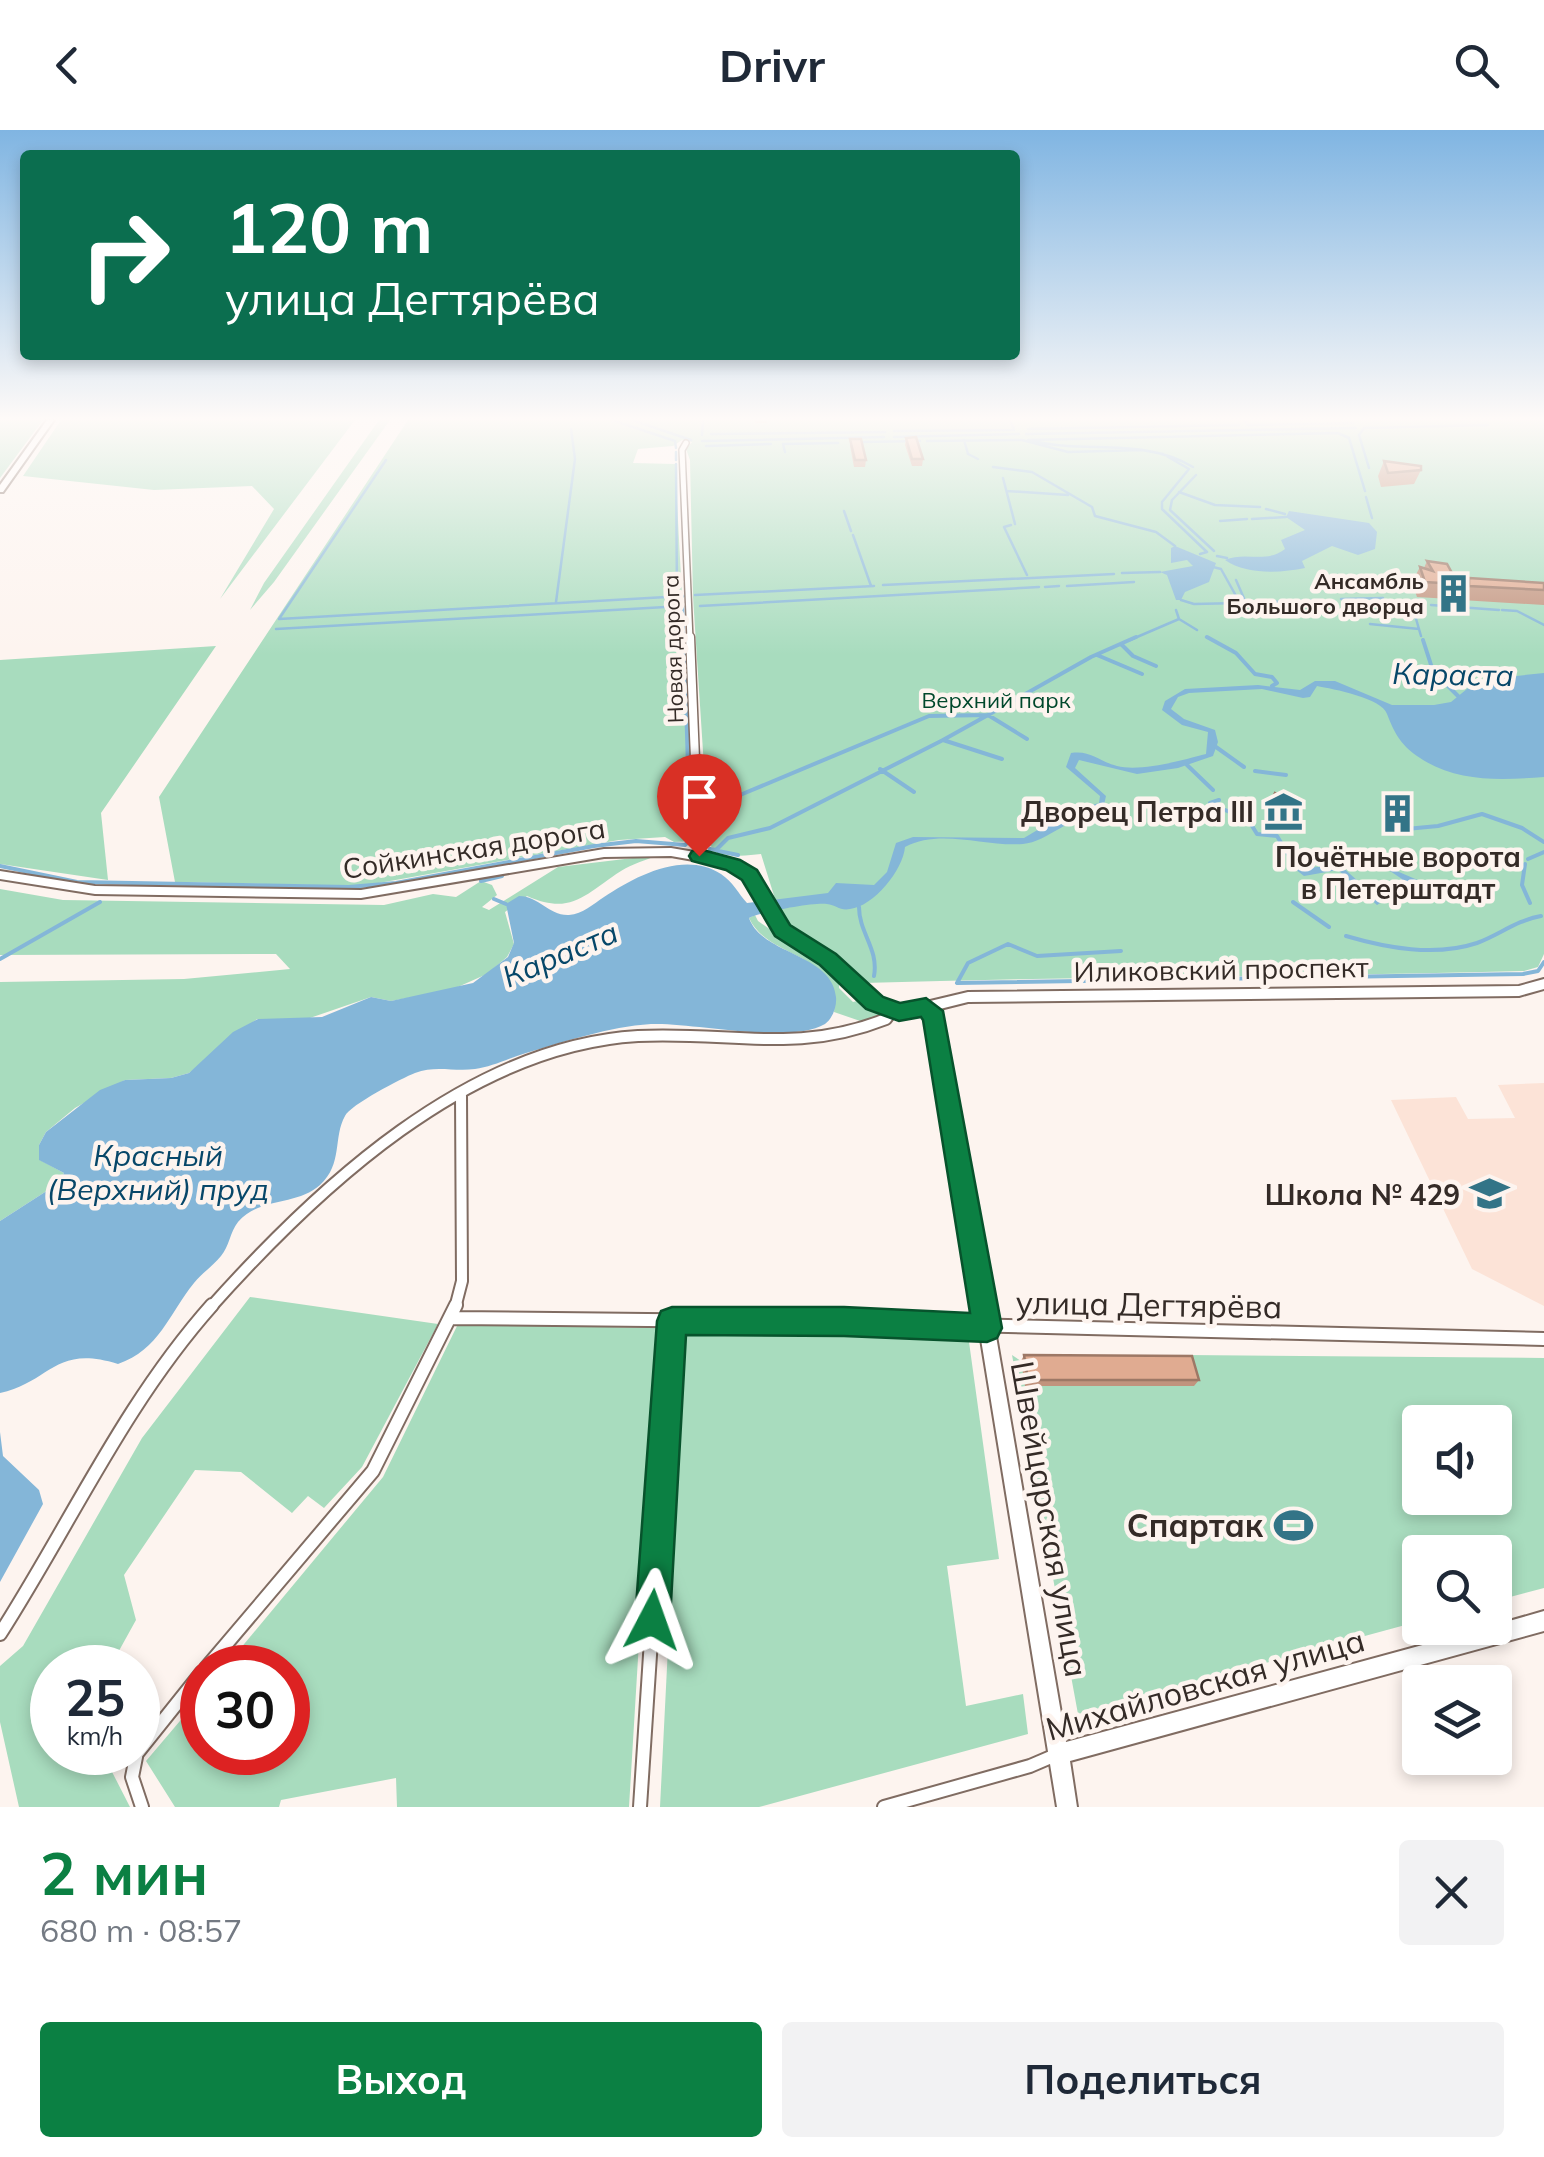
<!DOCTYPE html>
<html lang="ru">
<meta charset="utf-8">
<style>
:root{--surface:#fff;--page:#f2f2f3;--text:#1f2937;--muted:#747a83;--accent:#0b8043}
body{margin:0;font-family:Mulish,sans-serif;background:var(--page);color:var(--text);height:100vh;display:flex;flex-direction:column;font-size:38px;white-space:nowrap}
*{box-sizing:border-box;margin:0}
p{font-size:32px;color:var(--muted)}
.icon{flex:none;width:55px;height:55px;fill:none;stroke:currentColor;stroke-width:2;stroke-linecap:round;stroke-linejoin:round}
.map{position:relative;height:1677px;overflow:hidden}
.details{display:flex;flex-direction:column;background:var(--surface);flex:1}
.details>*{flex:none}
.guide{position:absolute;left:20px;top:20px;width:1000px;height:210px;border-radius:10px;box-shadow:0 5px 15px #0003;background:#0b6e4f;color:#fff;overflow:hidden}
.tools{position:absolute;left:1402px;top:1275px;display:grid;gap:20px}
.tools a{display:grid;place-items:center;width:110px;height:110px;border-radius:10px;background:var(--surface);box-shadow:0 5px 15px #0003;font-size:50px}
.speed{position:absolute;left:30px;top:1515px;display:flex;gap:20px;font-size:50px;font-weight:700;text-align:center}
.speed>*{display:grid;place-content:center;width:130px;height:130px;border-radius:50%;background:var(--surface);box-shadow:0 5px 15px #0003;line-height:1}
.speed small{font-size:25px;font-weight:400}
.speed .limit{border:15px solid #d22;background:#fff;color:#111}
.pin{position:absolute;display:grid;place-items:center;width:85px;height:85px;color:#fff;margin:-102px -42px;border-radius:50% 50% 50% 0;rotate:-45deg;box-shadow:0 0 10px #0007}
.pin .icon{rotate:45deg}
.me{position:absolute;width:110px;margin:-55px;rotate:4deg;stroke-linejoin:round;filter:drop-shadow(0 0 8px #0008)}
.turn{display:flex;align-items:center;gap:35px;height:210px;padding:0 40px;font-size:45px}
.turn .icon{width:130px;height:130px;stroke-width:2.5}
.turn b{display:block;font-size:70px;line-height:85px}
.round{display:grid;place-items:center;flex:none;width:105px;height:105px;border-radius:10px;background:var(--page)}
.overview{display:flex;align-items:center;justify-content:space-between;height:170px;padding:0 40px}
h1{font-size:60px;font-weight:700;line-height:75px;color:var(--accent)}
.action{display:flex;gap:20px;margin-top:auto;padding:20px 40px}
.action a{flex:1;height:115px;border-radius:10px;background:var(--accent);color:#fff;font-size:40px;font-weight:700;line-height:115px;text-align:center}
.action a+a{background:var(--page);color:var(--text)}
header{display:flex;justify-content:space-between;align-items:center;height:130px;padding:0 40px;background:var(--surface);font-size:45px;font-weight:700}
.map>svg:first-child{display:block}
</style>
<header><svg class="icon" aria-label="back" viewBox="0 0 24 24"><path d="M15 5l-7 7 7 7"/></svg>Drivr<svg class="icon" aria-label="search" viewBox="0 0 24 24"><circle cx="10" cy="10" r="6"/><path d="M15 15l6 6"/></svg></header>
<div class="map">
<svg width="1544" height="1677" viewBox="0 0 1544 1677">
<rect width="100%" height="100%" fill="#fdf4ef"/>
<path fill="#fce3d7" d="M1544 953V1176L1472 1139 1391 970 1456 967 1468 989 1515 988 1498 955Z"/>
<path fill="#a8dcbe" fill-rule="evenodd" d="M0 290H43L0 348Z
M61 290H355L220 469 274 379 252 356 154 360 23 346Z
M379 290H390L274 452 250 480 264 453Z
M408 290H1544V824L1538 837 1524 841C1304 847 1083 846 863 853L830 821 781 788 761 724C744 726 721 729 709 714L693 467 690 330 686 319 692 312 682 310 673 316 638 319 633 333 675 334 695 711 674 712 665 707 619 710 362 756 175 752 159 667Z
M216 516 101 683 108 750 0 734V530Z
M658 725C646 730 632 734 621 741 585 764 572 786 527 766L505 782 514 814 507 827 487 844 451 860 391 871 371 867 307 889H257L189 943 171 948 125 950 75 978 46 1002 39 1015 40 1030 64 1043 59 1053 0 1091V852L184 849 290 839 276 824 0 825V759L63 770 384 775 433 764 456 767 481 751 492 755 497 765 482 777 489 780 558 737Z
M755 785 758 791 830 841 839 850V858L853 872 861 870 886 882 866 893 834 882C840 821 768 830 749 788Z
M250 1167 438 1194 362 1337 324 1378 308 1366 292 1383 241 1342 195 1340 124 1445 136 1490 110 1537 52 1538V1622L107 1623 109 1636 130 1677H19L0 1592V1536L23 1516 142 1308Z
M458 1194 658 1198 629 1677H397L396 1648 281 1670 279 1677H175L146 1631 202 1565V1622H288V1538L225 1537 383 1347Z
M684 1198 948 1205 969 1212 999 1429 947 1436 966 1576 1023 1564 1028 1604 759 1677H660Z
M1012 1225 1021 1231H1187L1186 1225 1544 1228V1458L1495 1471V1422H1420V1491L1078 1584ZM1420 1292H1495V1368H1420Z"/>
<path fill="#84b6d8" d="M1289 381 1369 393 1377 402 1375 419 1358 425 1332 416 1302 431 1305 438C1281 443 1246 445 1225 430 1245 421 1266 434 1285 419L1281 410 1305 400 1286 387Z
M1175 416 1216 433 1209 452 1185 462 1181 470H1176L1167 445 1160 442 1193 436 1187 430 1171 433V418Z
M1544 543V647C1500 650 1455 653 1417 626 1400 614 1394 602 1387 584 1382 568 1333 559 1317 556L1310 567 1303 568 1262 559 1189 563 1178 567 1171 579 1184 589 1215 600 1218 612 1213 626 1178 638 1137 644 1079 630 1075 638 1106 666 1103 679C1074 684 1047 712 1023 714 985 717 940 698 905 717 903 740 874 776 850 779 840 781 836 775 827 774 814 772 761 782 749 788 762 825 832 823 836 867 837 876 833 888 825 894 789 915 694 892 651 894 608 897 567 911 526 923 509 928 492 937 475 939 454 942 436 935 415 943 402 948 350 975 345 986 333 1007 343 1034 320 1055 297 1076 259 1067 238 1092 230 1102 229 1117 221 1126 213 1136 202 1143 194 1153 169 1184 159 1220 118 1234 54 1214 51 1252 0 1263V1091L59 1053 64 1043 39 1030V1015L46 1002 100 960 125 950 171 948 189 943 233 902 258 889 322 887 371 867 391 871 473 853 508 827 514 813 506 774 519 766C539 766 549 786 569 785 583 784 593 774 604 767 635 746 685 720 721 744 733 752 738 763 747 773L828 763 836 753 874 755 887 742 896 713 913 707 1024 708 1066 683 1099 673 1100 666 1066 637 1071 623C1091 620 1098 631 1117 636 1141 642 1183 630 1206 624L1208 602 1182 595 1162 580 1165 571 1185 559 1258 555 1300 560 1315 551H1335L1392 575H1434L1451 572 1478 550Z
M1378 733 1448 763 1457 760 1460 764 1457 768H1449L1412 753 1377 775 1338 740 1304 746 1295 739 1340 735 1378 769 1402 749Z
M0 1302 3 1326 39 1360 43 1374 0 1452Z"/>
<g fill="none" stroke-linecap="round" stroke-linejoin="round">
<path stroke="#84b6d8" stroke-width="2.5" d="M612 290 675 311 676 318
M632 290 691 310
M1244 290 1248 295 1353 293
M1028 299 1239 295
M894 301 1014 300 1010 290
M711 304 885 302
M1026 304 1356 298
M702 305 703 290
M894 307 1019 304
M964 310 968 324 978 329
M1028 310 1338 303 1349 308 1365 361
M702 311 884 307
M927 311 1022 310 1068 322 1142 320 1163 324 1189 339 1162 372V379L1207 422 1200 424
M1033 311C1088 324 1143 307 1193 337
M860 312 920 311
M706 316 771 314
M676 322V330
M785 322 783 314 838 313
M386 330 279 489 684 466
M676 334 677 466
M993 337 1032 342 1092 377 1095 386 1156 402 1175 416
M1369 338 1359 305 1364 298 1488 295
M1196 345 1172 370 1170 380 1214 421
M1003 348 1015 394
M1007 361 1068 365
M1179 362 1215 375 1260 377
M1366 367 1372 388
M1266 379 1285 384
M844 381 851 401
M1252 389 1286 387
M1220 391 1247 389
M1011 395 1004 397 1027 445
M853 405 871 456
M1217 426 1227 428
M1122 443 1160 442
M1236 450 1246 473 1321 470
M883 455 1114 444
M1067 456 1134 452
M1045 457 1059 456
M695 465 874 456
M1341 469 1383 468
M1181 470 1194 474 1240 473 1221 439 1213 437
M556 472 575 329 571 299
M1412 475 1421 506
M1431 475 1499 480
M700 476 1039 457
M1176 480 1179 489 1197 500
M1502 480 1517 481 1544 495
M1370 494 1419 499
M276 499 683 476 684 510
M1206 507 1212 510
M1130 510 1179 489"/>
<path stroke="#84b6d8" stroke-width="4" d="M684 507 689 669
M1207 507 1236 523 1255 544 1272 547 1277 553 1272 556
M1423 510 1433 541 1459 567
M1122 515 1133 526 1156 536
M1097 525 1142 544
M1216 617 1244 637
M1002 629 943 610 988 585 1027 609
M1187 635 1213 660
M880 639 914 662
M1255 641 1286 645
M740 665 929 586 988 585 1091 527 1136 507
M1219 670 1210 673 1249 691 1257 704 1277 706 1289 726
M1385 701 1438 696 1482 684 1522 698 1544 712
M710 719 716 720 728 708 770 698 943 610
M718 721 738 725
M1528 729 1544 722
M1297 732 1301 735
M1525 734 1522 755 1530 773
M0 736 77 752 349 757 396 753 594 716 636 711 685 715 690 710 689 674
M481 751 502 746
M494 769 506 774
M1293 772 1329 797
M859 777C859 803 879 819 874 846
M1346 806C1387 818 1435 827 1477 813 1499 805 1517 790 1541 786
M1121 821 1037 826 1008 814 968 833 957 853 1523 844 1538 841 1544 832
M0 829 100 772"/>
<defs>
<path id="street-far3" d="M686 313 682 320 690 510"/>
<path id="street-far2" d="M690 507 699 726"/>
<path id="street-far1" d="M210 1178C317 1058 468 916 638 906 730 901 795 925 886 889L892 881
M455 1178 462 1151 461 965"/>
<path id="street" d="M453 1188 843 1192 1544 1209
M0 1504C71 1393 124 1274 212 1175
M206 1538 373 1341 456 1175
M137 1622 132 1647 142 1677
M138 1622 202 1542
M640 1677 672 1191
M884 1677 1030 1636 1058 1624"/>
<path id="secondary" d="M47 290H54L3 362H0V355Z
M671 718 718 726 746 737 761 750 787 797 832 826 862 857 886 873 905 877 968 862 1519 856 1544 849V859L1519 866 968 872 936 880 941 887 1066 1612 1485 1498H1495V1495L1544 1481V1501L1070 1631 1077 1677H1057L929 889 923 883 905 887 877 881 854 863 824 832 779 803 753 756 738 743 716 734 671 726 604 727 361 768 95 764 0 749V741L95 756 361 760 604 719Z"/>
</defs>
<use href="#street-far3" stroke="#806c62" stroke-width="8"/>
<use href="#street-far2" stroke="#806c62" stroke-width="11"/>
<use href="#street-far1" stroke="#806c62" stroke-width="14"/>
<use href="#street" stroke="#806c62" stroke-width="16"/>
<use href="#secondary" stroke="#806c62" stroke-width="4"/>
<use href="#street-far3" stroke="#fff" stroke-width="5"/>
<use href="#street-far2" stroke="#fff" stroke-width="8"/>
<use href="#street-far1" stroke="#fff" stroke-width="10"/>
<use href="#street" stroke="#fff" stroke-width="12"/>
<use href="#secondary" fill="#fff" fill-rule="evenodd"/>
</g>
<path fill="#c1937d" d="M755 290H767V293H755Z
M906 308 923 329 922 336H912L905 315Z
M850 309 866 330 865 337H854L850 316Z
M1384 331 1421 340 1414 354 1381 357 1378 346Z
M1427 431 1458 454 1450 469 1417 467 1412 452 1420 437 1424 438Z
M1469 448 1544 453V475L1461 470 1462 462Z
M1275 663 1282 667 1300 669 1297 674 1302 677 1298 685 1291 690 1268 678Z
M1024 1225 1199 1250 1194 1256H1025L1021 1231Z"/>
<path fill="#9d7866" d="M1302 677 1298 685 1291 690 1295 682Z"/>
<path fill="#e0ab91" stroke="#9d7866" stroke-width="2.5" d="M916 307 923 329H912L906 308Z
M850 309H861L866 330H855Z
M1384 331 1421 336V340L1388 343Z
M1427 431 1447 434 1458 454 1425 452 1420 437 1433 441Z
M1469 448 1544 453V460L1469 456Z
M1275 663 1282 667 1287 663 1300 669 1295 673 1302 677 1295 682 1272 669Z
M1024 1225 1192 1226 1199 1250H1028Z"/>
<linearGradient id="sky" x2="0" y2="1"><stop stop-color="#80b5e2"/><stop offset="0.55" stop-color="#fefaf8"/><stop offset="1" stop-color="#fefaf8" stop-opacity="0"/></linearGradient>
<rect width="1544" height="525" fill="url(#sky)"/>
<path fill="#0b8043" stroke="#07532c" stroke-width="2.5" d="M699 719 740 730 757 740 790 795 836 824 883 867 900 873 926 868 943 881 1002 1198 997 1208 987 1212 844 1206 686 1205 670 1490 665 1503 652 1508 640 1503 635 1490 657 1191 661 1181 672 1177H844L970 1183 923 890 921 887 899 891 866 879 820 835 775 806 742 750 726 740 692 731 689 726 692 721Z"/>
<defs>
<symbol id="building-bare" viewBox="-9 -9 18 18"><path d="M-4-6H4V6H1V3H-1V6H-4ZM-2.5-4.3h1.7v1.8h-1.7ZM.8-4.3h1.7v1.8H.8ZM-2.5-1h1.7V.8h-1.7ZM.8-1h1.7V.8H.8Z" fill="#337487" stroke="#fdf4ef" stroke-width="2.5" paint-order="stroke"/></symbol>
<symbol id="museum-bare" viewBox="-9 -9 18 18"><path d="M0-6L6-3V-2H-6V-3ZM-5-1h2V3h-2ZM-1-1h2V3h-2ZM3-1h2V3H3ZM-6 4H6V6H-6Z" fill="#337487" stroke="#fdf4ef" stroke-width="2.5" paint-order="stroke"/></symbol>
<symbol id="school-bare" viewBox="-9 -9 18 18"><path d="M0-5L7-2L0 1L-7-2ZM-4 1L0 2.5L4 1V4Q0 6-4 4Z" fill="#337487" stroke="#fdf4ef" stroke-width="2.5" paint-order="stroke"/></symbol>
<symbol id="stadium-bare" viewBox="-9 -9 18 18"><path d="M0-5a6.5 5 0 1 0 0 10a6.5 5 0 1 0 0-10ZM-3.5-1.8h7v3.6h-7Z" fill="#337487" stroke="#fdf4ef" stroke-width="2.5" paint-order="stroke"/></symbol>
</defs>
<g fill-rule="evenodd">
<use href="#building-bare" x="1426" y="436" width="55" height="55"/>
<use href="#museum-bare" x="1256" y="654" width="55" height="55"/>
<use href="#building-bare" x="1370" y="656" width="55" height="55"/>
<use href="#school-bare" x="1462" y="1036" width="55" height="55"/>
<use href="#stadium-bare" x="1266" y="1368" width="55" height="55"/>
</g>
<g text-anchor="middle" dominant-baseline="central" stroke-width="9" stroke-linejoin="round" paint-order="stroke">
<g font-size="22" font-weight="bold" fill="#342b27" stroke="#fdf4ef" text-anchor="end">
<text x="1424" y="451">Ансамбль<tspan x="1424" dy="25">Большого дворца</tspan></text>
</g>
<g font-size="22" fill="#342b27" stroke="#fdf4ef">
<text transform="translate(673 519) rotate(-92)">Новая дорога</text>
</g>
<g font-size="22" fill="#00482c" stroke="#fdf4ef">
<text x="996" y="570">Верхний парк</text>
</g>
<g font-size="28" font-weight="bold" fill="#342b27" stroke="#fdf4ef" text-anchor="end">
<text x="1254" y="681">Дворец Петра III</text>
<text x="1398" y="726" text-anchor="middle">Почётные ворота<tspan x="1398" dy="32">в Петерштадт</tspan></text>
<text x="1460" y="1064">Школа № 429</text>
</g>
<g font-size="28" fill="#342b27" stroke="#fdf4ef">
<text transform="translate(474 718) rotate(-9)">Сойкинская дорога</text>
<text transform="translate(1221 839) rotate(-1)">Иликовский проспект</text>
</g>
<g font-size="30" font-style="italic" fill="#074769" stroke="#fdf4ef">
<text transform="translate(1453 544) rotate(1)">Караста</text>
<text transform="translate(560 824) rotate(-23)">Караста</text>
<text x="158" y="1025">Красный<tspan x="158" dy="34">(Верхний) пруд</tspan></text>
</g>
<g font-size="32" fill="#342b27" stroke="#fdf4ef">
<text transform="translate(1149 1174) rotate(1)">улица Дегтярёва</text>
<text transform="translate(1050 1389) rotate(80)">Швейцарская улица</text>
<text transform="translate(1205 1554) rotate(-16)">Михайловская улица</text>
</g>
<g font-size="32" font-weight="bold" fill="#342b27" stroke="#fdf4ef" text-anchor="end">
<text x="1263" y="1395">Спартак</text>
</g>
</g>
</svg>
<div class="tools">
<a><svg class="icon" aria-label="sound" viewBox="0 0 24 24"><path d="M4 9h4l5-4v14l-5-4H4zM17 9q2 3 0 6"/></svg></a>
<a><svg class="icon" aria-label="search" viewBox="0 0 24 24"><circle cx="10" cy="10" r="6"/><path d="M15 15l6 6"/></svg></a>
<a><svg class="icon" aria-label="layers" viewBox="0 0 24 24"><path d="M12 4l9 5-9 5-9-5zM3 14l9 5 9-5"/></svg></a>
</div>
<div class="speed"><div>25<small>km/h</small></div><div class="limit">30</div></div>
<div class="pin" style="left:699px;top:726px;background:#d93025"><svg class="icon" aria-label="arrive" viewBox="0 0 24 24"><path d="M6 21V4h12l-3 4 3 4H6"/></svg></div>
<svg class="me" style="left:652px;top:1490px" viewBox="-20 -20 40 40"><path d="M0-17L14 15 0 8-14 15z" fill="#0b8043" stroke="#fff" stroke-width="4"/></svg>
<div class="guide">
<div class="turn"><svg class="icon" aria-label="right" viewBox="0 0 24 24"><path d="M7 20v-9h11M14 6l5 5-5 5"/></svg><div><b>120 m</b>улица Дегтярёва</div></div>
</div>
</div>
<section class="details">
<div class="overview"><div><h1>2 мин</h1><p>680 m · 08:57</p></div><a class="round"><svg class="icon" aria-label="close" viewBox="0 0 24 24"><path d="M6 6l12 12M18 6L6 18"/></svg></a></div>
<div class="action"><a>Выход</a><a>Поделиться</a></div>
</section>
